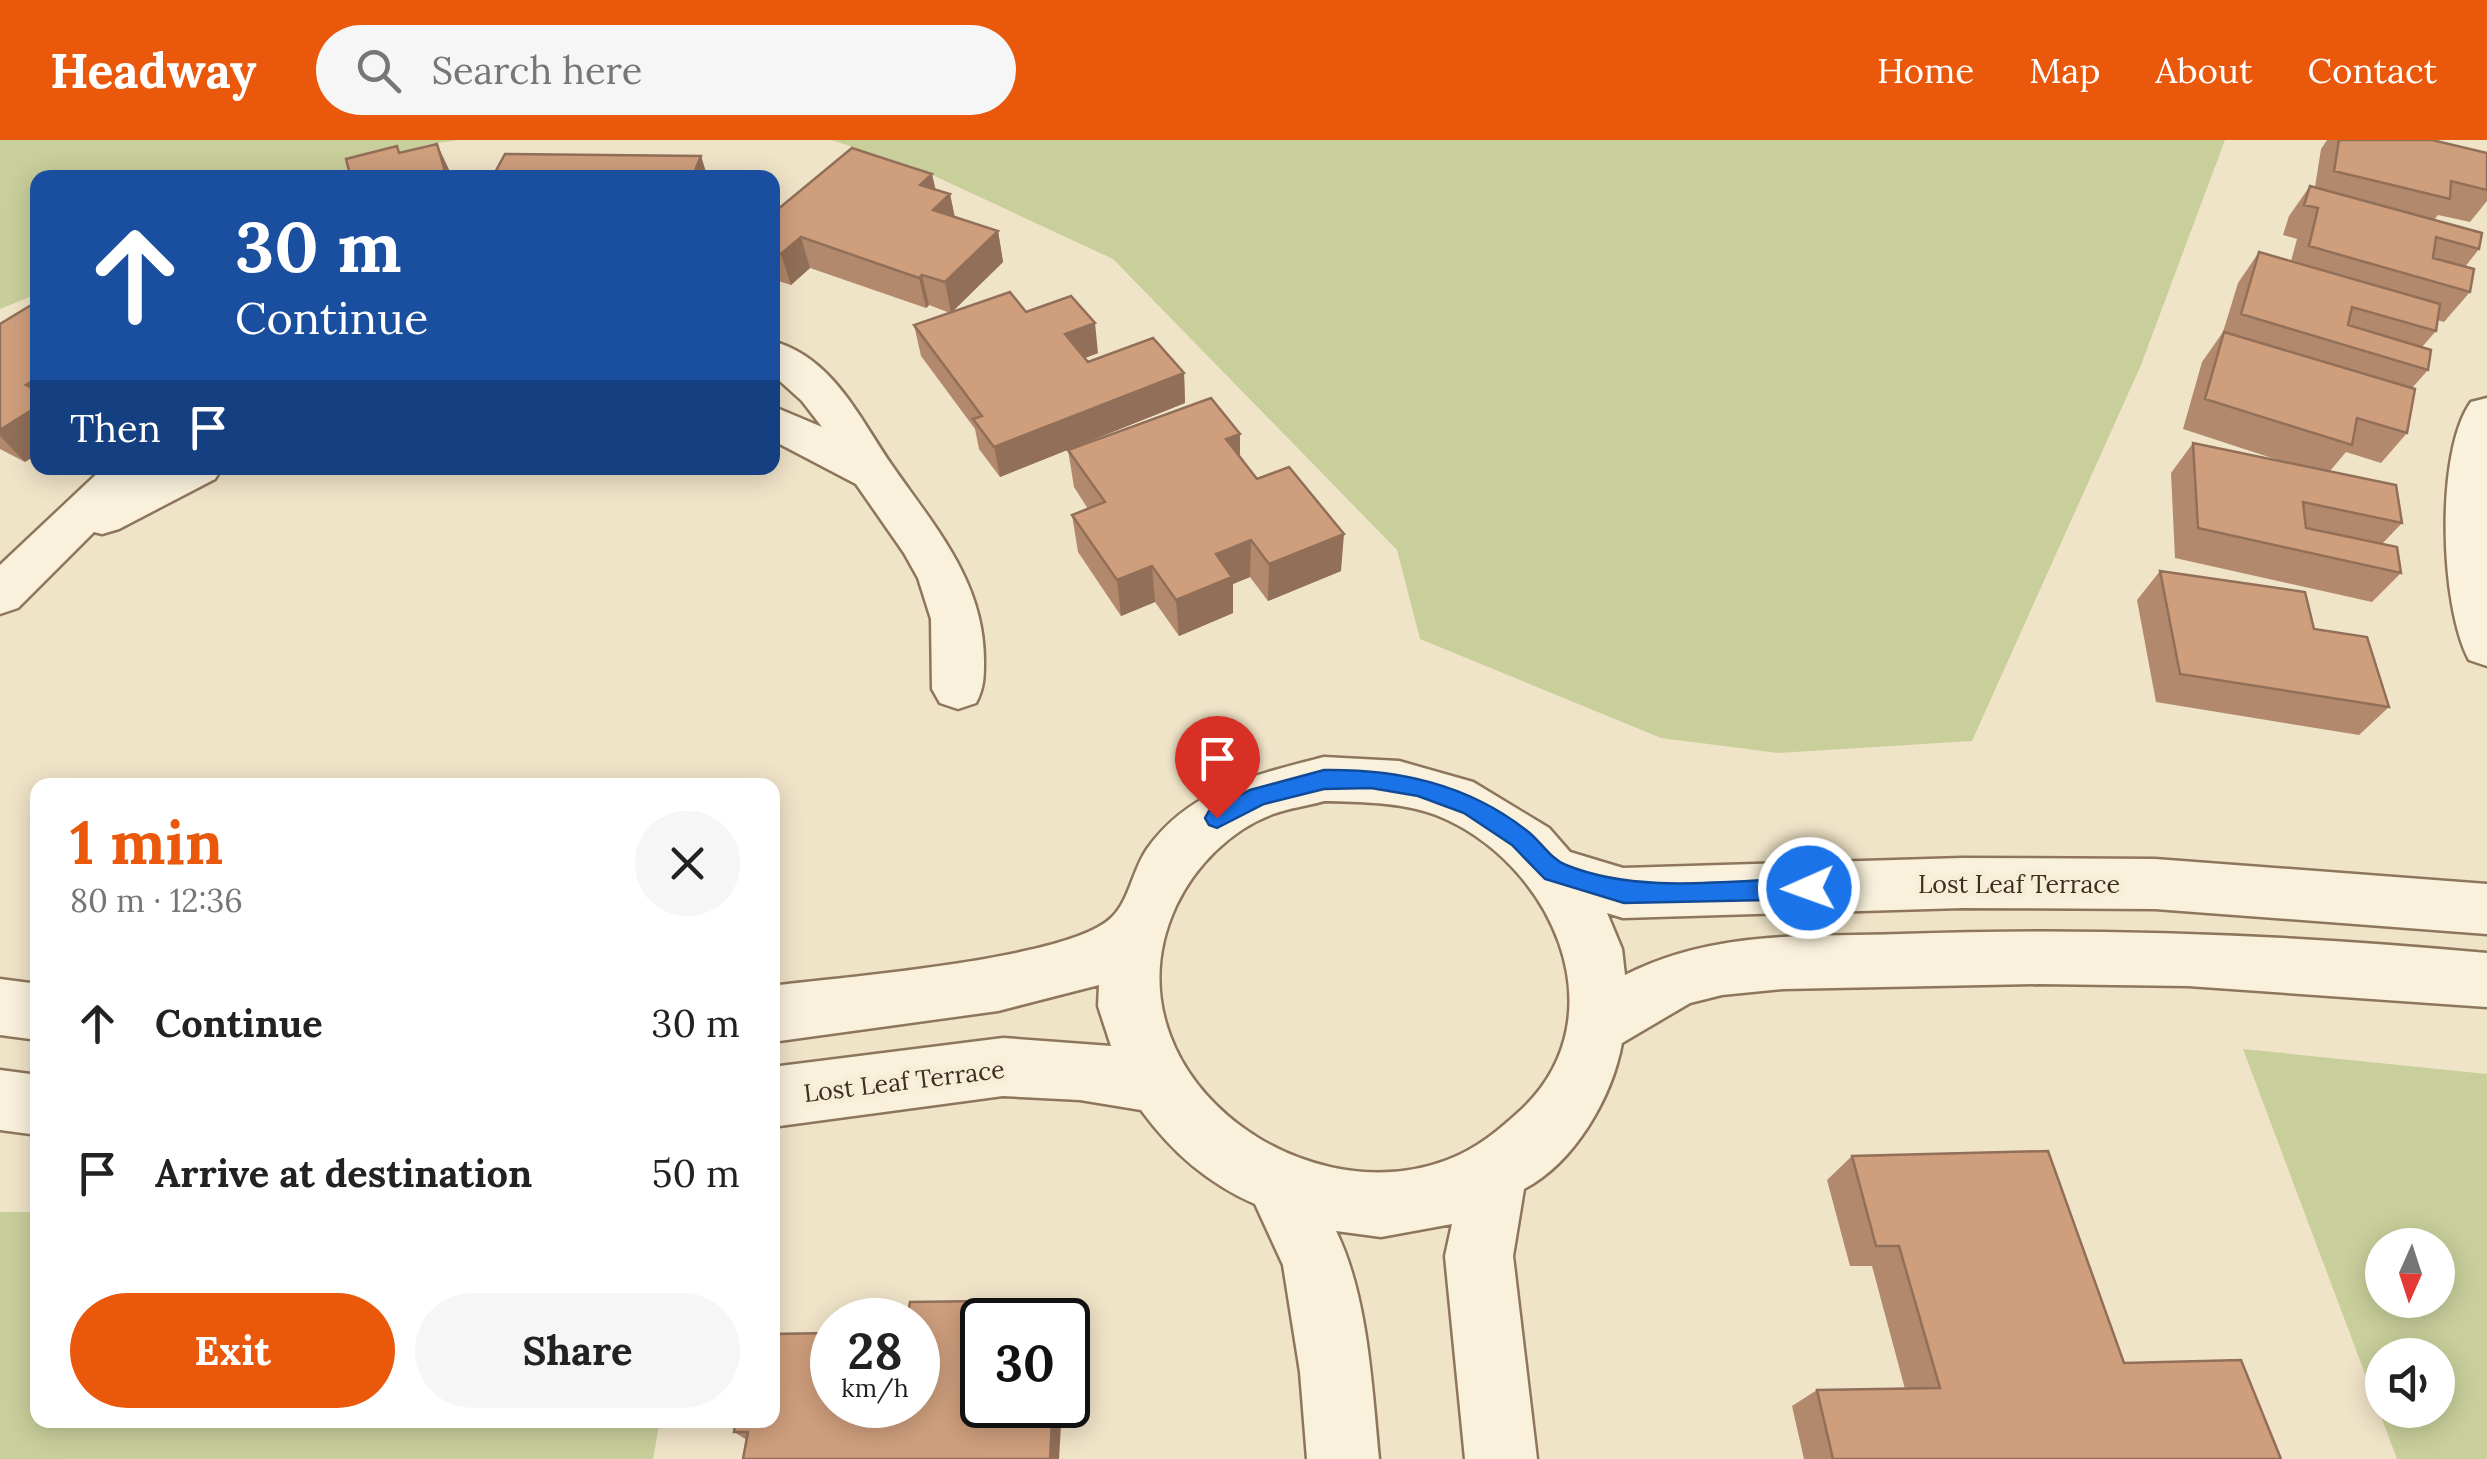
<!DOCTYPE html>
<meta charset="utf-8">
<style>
:root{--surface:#fff;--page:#f6f6f6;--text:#222;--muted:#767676;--accent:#ea580c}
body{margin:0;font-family:Lora,serif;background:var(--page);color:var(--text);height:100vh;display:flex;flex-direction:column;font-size:38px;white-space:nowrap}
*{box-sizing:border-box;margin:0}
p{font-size:32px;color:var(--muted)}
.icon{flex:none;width:55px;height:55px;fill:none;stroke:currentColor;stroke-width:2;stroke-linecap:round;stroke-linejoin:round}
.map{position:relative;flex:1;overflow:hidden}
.panel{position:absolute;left:30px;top:638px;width:750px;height:650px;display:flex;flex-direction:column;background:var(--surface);border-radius:20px;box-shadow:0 5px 25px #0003}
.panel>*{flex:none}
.top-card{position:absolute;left:30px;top:30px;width:750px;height:305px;border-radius:20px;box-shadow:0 5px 25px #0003;background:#1a4fa0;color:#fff;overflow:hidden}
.needle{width:65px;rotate:183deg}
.tools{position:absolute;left:2365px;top:1088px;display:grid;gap:20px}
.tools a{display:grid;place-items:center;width:90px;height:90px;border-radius:50%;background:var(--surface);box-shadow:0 5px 25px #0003;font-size:50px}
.speed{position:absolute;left:810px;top:1158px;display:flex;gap:20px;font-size:50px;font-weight:700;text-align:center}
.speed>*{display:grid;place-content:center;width:130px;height:130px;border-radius:50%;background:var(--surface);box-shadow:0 5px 25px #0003;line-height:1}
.speed small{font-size:25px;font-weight:400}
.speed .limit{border:5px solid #111;border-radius:15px;background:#fff;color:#111}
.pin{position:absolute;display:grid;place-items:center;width:85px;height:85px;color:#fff;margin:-102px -42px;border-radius:50% 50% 50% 0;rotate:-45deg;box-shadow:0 0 10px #0007}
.pin .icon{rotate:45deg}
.me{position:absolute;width:110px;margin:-55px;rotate:268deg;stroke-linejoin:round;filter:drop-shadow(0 0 8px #0008)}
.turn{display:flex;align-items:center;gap:35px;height:210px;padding:0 40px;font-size:45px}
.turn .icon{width:130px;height:130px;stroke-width:2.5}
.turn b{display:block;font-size:70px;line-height:85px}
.then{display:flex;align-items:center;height:95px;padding:0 40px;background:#0003;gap:20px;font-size:38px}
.round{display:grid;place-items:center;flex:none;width:105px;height:105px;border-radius:52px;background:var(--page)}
.head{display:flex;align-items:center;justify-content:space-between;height:170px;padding:0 40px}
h1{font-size:60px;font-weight:700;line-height:75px;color:var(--accent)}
.primary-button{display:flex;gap:20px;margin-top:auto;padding:20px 40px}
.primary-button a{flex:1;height:115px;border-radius:60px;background:var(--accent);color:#fff;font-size:40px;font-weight:700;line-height:115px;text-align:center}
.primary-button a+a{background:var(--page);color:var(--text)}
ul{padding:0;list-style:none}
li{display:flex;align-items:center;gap:30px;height:150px;padding:0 40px}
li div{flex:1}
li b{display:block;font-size:38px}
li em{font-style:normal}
header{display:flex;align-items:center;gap:60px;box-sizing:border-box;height:140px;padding:0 50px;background:var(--accent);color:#fff}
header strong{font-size:48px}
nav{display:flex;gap:55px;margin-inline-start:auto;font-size:35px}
.search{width:700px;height:90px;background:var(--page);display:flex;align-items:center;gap:25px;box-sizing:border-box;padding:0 35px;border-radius:55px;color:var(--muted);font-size:38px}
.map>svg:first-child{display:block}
</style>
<header>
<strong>Headway</strong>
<div class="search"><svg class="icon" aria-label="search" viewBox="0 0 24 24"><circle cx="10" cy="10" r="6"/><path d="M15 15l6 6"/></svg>Search here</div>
<nav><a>Home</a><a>Map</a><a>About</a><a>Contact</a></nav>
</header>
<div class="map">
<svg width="2487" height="1319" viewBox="0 0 2487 1319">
<rect width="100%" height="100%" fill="#f0e4c8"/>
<path fill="#c9cf9b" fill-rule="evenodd" d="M0 0H459L429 4 326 37 38 38 37 154 0 169Z
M831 0H2225L2141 225 1972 601 1778 613 1661 598 1420 499 1397 410 1113 119 915 27Z
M2243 909 2487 934V1319H2397ZM2382 1105H2438V1160H2382ZM2382 1215H2438V1270H2382Z
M0 1072H37L38 1280H660L653 1319H0Z"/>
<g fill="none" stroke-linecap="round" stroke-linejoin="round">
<defs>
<path id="minor" d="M772 201C832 217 859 277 891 324 934 386 984 441 984 520 984 537 984 548 976 563L958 569 940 563 932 549 931 479 918 438 904 413 856 344 772 300V266L822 287 802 261 772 234Z
M2487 258V526L2469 520C2440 466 2435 312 2471 262Z
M103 328H154L152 332 161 328H222L215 339 119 389 102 394 94 392 18 468 0 474V425Z
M1324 617 1399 621 1473 642 1549 688 1570 712 1623 728 1962 718 2155 719 2487 744V794L2155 769 1962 768 1623 778 1607 773 1622 809 1625 835C1714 790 1805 797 1901 794 2097 787 2292 795 2487 813V867L2188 846 2039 844 1783 849 1722 855 1690 863 1622 903C1612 958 1574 1023 1524 1049L1513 1116 1537 1319H1465L1445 1116 1452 1084 1381 1097 1336 1091C1368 1156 1372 1247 1379 1319H1307L1300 1232 1283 1125 1255 1064C1207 1043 1172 1012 1141 970L1080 960 1003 956 772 987V927L1003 898 1111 906 1098 866 1099 845 998 871 772 902V846C840 837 1070 820 1112 777 1129 761 1133 729 1147 709 1189 649 1258 634 1324 617ZM1324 661C1361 662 1402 662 1436 675 1550 720 1622 874 1522 969 1499 990 1477 1009 1447 1020 1297 1077 1101 928 1176 766 1195 726 1230 690 1273 674 1289 668 1307 666 1324 661Z
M0 839 38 844V900L0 895Z
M0 930 38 935V995L0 990Z"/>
</defs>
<use href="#minor" stroke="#8d765c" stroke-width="5"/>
<use href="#minor" fill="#faf1dc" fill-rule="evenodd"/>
</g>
<path fill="#b2896c" d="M2327 0H2432L2487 13V61L2470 82 2438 75 2434 80 2479 109 2465 127 2470 152 2444 182 2437 180 2436 191 2422 207 2428 230 2412 248 2407 293 2381 323 2346 312 2330 331 2402 383 2382 404 2401 433 2372 462 2175 418 2171 333 2193 303 2281 321 2183 289 2202 222 2223 192 2238 143 2259 112 2291 121 2297 99 2283 95 2289 76 2310 46 2315 47 2321 9Z
M936 50 950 54 955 77 998 91 1003 122 952 172H1026L1098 213 1085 218 1088 222 1184 233 1185 263 1000 337 979 309 975 289 921 216 914 185 950 173 929 165 926 168 810 128 791 145 772 139V74Z
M0 184 25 322 0 309Z
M1068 310 1240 317 1257 339 1341 431 1268 461 1250 437 1233 444V473L1179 496 1155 462 1121 476 1078 412 1072 375 1088 369 1074 347Z
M2160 431 2389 567 2359 595 2156 562 2137 460Z
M1852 1016 2124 1223 2281 1319H1804L1792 1266 1817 1250 1905 1249 1872 1126H1850L1827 1040Z
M985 1161 997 1180 982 1265 1062 1268 747 1300 734 1292 832 1265H918Z"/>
<path fill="#916f58" d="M437 4 453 38H447Z
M701 16 708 38H692Z
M932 34 939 64 920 45Z
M950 54 956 85 933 70Z
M998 91 1003 122 951 173 945 142Z
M801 97 810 128 791 145 781 114Z
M922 135 929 165 926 168 919 138Z
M1095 183 1098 213 1069 224 1065 194Z
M1184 233 1185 263 1000 337 994 307Z
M38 238V258L26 245Z
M38 266V314L25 322 0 296V290Z
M1240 294V331L1226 299Z
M1344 394 1341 431 1268 461 1269 424Z
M1251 400 1250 437 1233 444V473L1179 496 1176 460 1216 414Z
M1152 426 1155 462 1121 476 1117 440Z
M985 1161 997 1180H984Z
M982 1196V1259L978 1253Z
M1053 1265H1061L1062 1268 1059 1319H1050Z"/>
<path fill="#cf9f7d" stroke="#916f58" stroke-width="2.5" d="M2339 0H2432L2487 13V50L2451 41 2450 59 2334 31Z
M437 4 447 38H351L346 19 397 6 399 13Z
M852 8 932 34 920 45 950 54 933 70 998 91 945 142 922 135 919 138 801 97 781 114 772 111V74Z
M505 14 701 16 692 38H492Z
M2310 46 2482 93 2479 109 2436 97 2433 118 2474 129 2470 152 2309 106 2318 68 2304 65Z
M2259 112 2440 164 2436 191 2352 167 2348 185 2431 210 2428 230 2241 174Z
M1010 152 1026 172 1071 156 1095 183 1065 194 1088 222 1153 198 1184 233 994 307 973 279 982 276 914 185Z
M38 161V238L26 245 38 251V266L0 290V184Z
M2224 192 2415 249 2407 293 2357 278 2352 305 2205 259Z
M1211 258 1240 294 1226 299 1257 339 1289 327 1344 394 1269 424 1251 400 1216 414 1232 437 1176 460 1152 426 1117 440 1072 375 1105 362 1068 310Z
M2193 303 2396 345 2402 383 2303 362 2306 388 2397 407 2401 433 2198 388Z
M2160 431 2305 452 2314 489 2367 497 2389 567 2180 534Z
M2048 1011 2124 1223 2241 1220 2281 1319H1833L1817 1250 1940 1248 1899 1106H1876L1852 1016Z
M985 1161 984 1180H982L978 1253H982V1265H1053L1050 1319H743L748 1292H734L736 1280H772V1194L832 1193V1223L829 1249H832V1265H918V1180H907L910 1162Z"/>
<path fill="#1a73e8" stroke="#114b97" stroke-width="2.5" d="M1324 630C1398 629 1467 644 1526 690 1540 700 1550 719 1566 725 1640 755 1730 740 1809 738L1818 741 1821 748 1818 756 1809 759 1624 763 1545 739 1512 705 1464 673 1418 656 1371 648 1324 649 1264 664 1217 688 1209 685 1205 678 1209 671 1250 650Z"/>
<g text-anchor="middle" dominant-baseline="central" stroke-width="9" stroke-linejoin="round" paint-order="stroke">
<g font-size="25" fill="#3d2e20" stroke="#f7eed8">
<text x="2019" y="744">Lost Leaf Terrace</text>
<text transform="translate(904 941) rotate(-7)">Lost Leaf Terrace</text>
</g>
</g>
</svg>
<div class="tools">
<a><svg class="needle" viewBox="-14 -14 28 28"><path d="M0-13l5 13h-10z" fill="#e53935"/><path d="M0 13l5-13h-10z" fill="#767676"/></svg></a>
<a><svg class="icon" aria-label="sound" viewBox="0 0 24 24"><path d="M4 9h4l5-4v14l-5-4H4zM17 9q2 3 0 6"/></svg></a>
</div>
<div class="speed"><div>28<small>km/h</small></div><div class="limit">30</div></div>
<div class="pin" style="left:1217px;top:678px;background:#d93025"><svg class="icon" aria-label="arrive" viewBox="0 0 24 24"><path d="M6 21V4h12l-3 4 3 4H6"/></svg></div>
<svg class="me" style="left:1809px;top:748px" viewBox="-20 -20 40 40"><circle r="17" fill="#1a73e8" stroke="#fff" stroke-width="3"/><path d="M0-11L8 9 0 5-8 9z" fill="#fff"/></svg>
<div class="top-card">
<div class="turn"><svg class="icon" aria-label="ahead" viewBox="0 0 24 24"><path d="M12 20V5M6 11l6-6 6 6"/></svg><div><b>30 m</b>Continue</div></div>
<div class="then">Then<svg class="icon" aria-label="arrive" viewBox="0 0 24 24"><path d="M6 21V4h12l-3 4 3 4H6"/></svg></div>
</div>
<section class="panel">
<div class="head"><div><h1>1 min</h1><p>80 m · 12:36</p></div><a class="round"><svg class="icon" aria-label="close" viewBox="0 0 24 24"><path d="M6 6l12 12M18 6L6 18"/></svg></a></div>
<ul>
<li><svg class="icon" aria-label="ahead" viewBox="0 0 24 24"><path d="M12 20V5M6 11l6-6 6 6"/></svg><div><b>Continue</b></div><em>30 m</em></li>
<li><svg class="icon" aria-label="arrive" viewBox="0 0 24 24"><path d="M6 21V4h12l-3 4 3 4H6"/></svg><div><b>Arrive at destination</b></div><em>50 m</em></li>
</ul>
<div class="primary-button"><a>Exit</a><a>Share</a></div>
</section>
</div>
